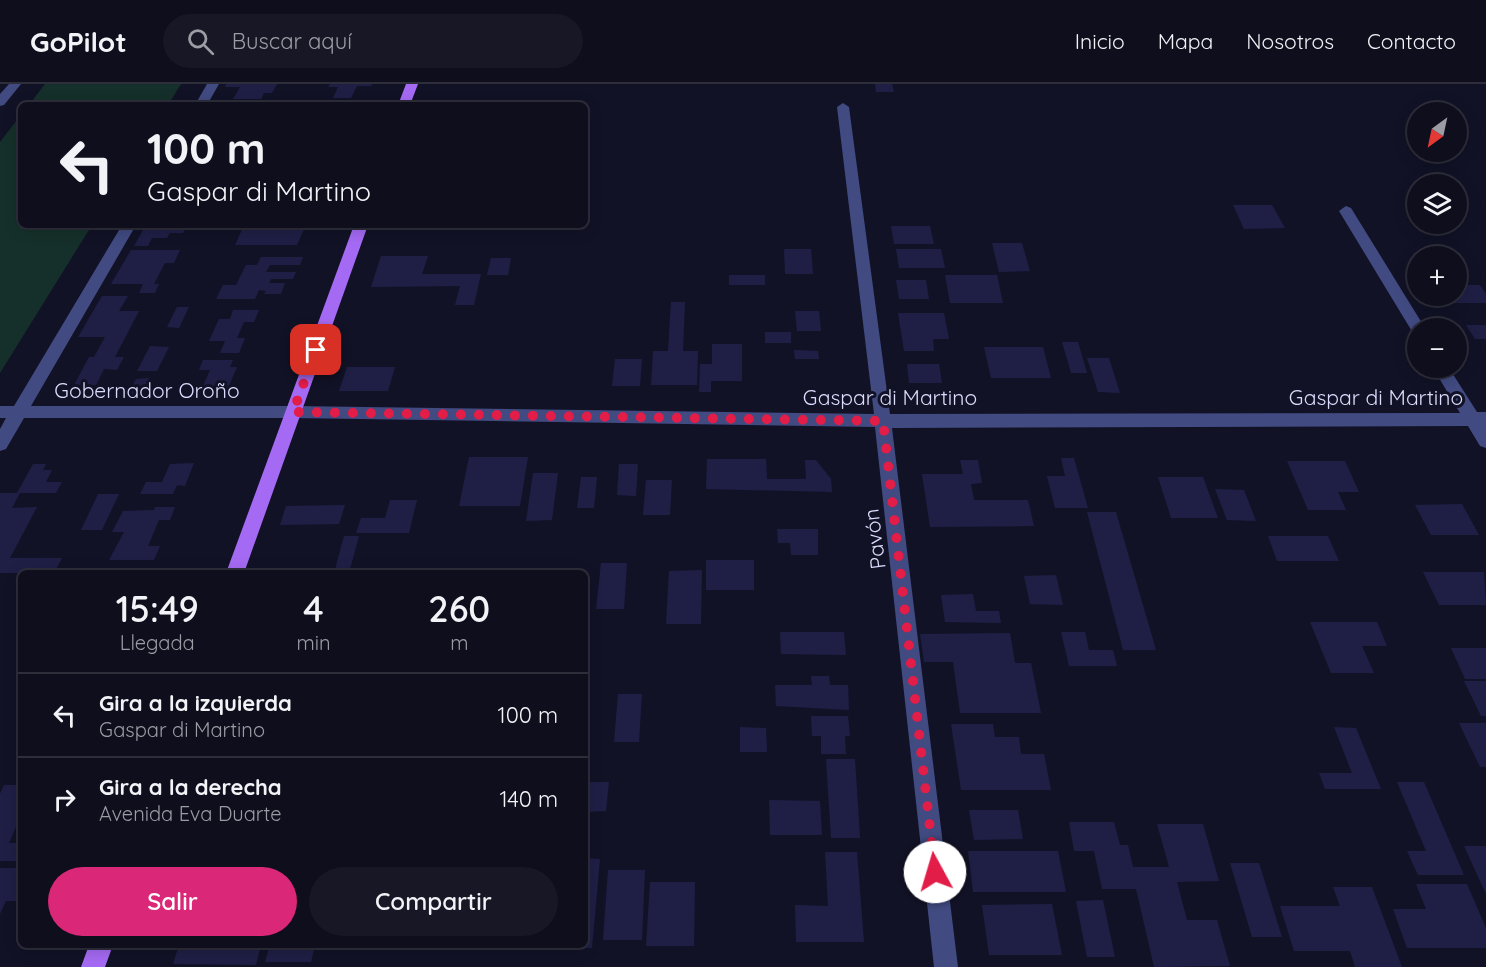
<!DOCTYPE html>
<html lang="es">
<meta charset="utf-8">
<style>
:root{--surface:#0e0e1d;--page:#171726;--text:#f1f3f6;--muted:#9b9ca4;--line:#2e2e3b;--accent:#db2777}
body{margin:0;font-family:Quicksand,sans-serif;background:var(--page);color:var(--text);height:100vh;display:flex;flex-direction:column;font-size:22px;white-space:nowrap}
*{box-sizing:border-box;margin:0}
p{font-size:20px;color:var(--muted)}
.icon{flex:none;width:33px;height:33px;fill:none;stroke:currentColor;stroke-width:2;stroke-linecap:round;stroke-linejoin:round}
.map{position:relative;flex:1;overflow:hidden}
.details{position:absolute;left:18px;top:486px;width:570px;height:378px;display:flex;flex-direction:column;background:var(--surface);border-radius:9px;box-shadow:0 3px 15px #0003,0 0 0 2px var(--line)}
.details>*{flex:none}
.guide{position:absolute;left:18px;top:18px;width:570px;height:126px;border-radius:9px;box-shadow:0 3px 15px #0003,0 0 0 2px var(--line);background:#0e0e1d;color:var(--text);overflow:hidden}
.needle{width:39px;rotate:213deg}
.buttons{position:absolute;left:1407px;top:18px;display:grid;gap:12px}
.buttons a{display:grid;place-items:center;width:60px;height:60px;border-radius:50%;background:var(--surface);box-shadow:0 3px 15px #0003,0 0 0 2px var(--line);font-size:30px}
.pin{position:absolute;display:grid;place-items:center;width:51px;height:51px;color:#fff;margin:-26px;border-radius:12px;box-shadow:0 3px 9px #0006}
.me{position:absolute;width:66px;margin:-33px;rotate:354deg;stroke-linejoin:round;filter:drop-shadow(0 0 4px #0008)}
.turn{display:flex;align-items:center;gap:21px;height:126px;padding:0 30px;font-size:27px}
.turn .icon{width:78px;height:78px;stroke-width:2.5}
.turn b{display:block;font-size:42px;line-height:51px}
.eta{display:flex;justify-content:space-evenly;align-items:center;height:102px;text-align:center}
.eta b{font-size:36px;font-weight:600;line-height:42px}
.primary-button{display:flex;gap:12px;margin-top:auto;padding:12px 30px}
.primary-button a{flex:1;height:69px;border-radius:36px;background:var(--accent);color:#fff;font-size:24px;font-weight:600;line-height:69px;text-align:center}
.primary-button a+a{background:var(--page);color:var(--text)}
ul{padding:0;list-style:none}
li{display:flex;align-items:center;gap:18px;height:84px;padding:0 30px;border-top:2px solid var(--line)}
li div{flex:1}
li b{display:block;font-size:22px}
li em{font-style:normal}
header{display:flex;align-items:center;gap:36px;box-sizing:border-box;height:84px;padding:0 30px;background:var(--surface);border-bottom:2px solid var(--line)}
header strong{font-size:28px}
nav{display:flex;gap:33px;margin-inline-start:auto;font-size:21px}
.search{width:420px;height:54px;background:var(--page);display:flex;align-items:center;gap:15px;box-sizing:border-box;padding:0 21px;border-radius:33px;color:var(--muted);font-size:22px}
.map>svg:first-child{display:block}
</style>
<header>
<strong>GoPilot</strong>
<div class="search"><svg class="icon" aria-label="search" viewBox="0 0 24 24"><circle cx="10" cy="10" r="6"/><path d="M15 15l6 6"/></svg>Buscar aquí</div>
<nav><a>Inicio</a><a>Mapa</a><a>Nosotros</a><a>Contacto</a></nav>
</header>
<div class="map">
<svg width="1486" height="883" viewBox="0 0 1486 883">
<rect width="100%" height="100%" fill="#121227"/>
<path fill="#15302a" d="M45 0H181L168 21H29Z
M21 31V141H92L0 289V58Z"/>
<path fill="#1f1f46" d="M226 0H277L272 9H264L261 15H233L240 3H225Z
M330 0H372L371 2H357L351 14H333L338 3H328Z
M875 0H892L894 8H876Z
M1233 121H1272L1285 144 1244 145Z
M146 141H187L183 149H170L167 154H152L148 162H134Z
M244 141H306L297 161H235Z
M891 142H930L934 160H894Z
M992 159H1022L1030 187 999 188Z
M784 165H811L813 190H785Z
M896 165H941L945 184H899Z
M131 166H180L174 179H165L154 200H159L155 209H139L143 200H111Z
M381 172H428L422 190H481L474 221H455L460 202 371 203Z
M261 173H303L300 181H270L266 188H296L293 195H271L269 199H285L281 210H264L266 207 259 206 255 215H216L223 201H236L246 181H257Z
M491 174H511L508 191H487Z
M729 191H765V201H729Z
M945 191H997L1003 219H950Z
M896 196H926L929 215H899Z
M1456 201H1480L1486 210V219H1436L1431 212H1456Z
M102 212H128L119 227H139L115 273H124L117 286 104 285 96 301H74L89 273H94L105 253H78Z
M671 218H685L683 267H698L697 301H651L653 267H668Z
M177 223H189L179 244 167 243Z
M233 226H259L254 238H244L237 254H245L239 269H220L225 257H209L219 235H230Z
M795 227H819L821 247H797Z
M898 229H944L949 255H933L934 267H904Z
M1466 241H1486V255H1475Z
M765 248H791V259H765Z
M1062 258H1078L1087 289H1071Z
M712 260H742V297H711V308H699L700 280H712Z
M150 262 169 263 157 287H137Z
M984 263H1043L1051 294H991Z
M794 266 818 267 819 275H795Z
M1087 274H1109L1120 309 1098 308Z
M615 275H642L640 302H612Z
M203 276H233L230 283H237L228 304H202L210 286H199Z
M907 280H939L942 299H909Z
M347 283H395L388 307H339Z
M149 294 142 309 128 310 136 295Z
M469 373H528L520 422H459Z
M1061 374H1074L1088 424H1055L1047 392H1065Z
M707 375H766L767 395H806L805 376H816L831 395 832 408 706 405Z
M960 376H978L982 399 971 400 974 416H1028L1034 442 930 443 922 390H963Z
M1287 377H1345L1359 408H1338L1346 426H1308Z
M194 379 185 402 177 401 173 410H140L146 398H162L170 380Z
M33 380H46L43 386H52L46 398H62L56 409H20L12 424 37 423 10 474H62L54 489H0V409H17Z
M619 380H638L636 412 617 411Z
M533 389H558L552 436 526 437Z
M581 393H597L594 424H577Z
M1158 393H1203L1218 434H1171Z
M646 396H672L670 431H643Z
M1215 405 1244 406 1256 437 1227 436Z
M98 410H119L102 446H81Z
M390 416H417L409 449H356L361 434H385Z
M1462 420 1479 451H1431L1415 421Z
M345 421 339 440 280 441 286 422Z
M155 423H175L170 436H159L148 462H160L154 476H109L124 448H112L123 427 154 426Z
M1087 428H1116L1156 566H1123Z
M777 445H818V471H791L790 459H778Z
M344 452H359L349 489H334Z
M1268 452H1328L1339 477H1277Z
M706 476H754V506H706Z
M601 479H627L624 525H596Z
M702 486 701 540H666L669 487Z
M1423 488H1484L1486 521H1439Z
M1056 491 1063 521 1030 520 1024 492Z
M973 510 976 527H999L1001 539 945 538 941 511Z
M1310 538H1377L1387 562H1362L1374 589H1331Z
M780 548H844L846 571 781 570Z
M1061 548H1085L1089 566H1113L1117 582H1069Z
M1010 549 1015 579H1031L1041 629H960L953 578H924L920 550Z
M1451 564H1486V595H1465Z
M811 592H829L830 601H848L849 626 776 622 775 601H812Z
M1464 597H1486V632H1481Z
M618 610H642L639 658H614Z
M811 632H848L850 652H845L846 670H821V652H812Z
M1459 639H1486V683H1480Z
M951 640H993L995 653H1019L1021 670H1044L1051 706H961Z
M740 643 766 644 767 668H740Z
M1334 643 1356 644 1381 705H1325L1319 689H1352Z
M826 675H855L860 754H831Z
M585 698H609L606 727 585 728Z
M1397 698H1424L1464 791H1418L1407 767H1426Z
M4 701H21V731L9 759H21V777H0V710Z
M769 716 820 717 822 751H770Z
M969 726H1018L1023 755 974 756Z
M1069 738H1114L1120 761H1128L1133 783H1169L1157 740H1203L1219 797 1177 798 1187 836H1217L1230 882 1154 883 1136 805H1102L1094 767H1074Z
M1464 762H1486V810Z
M968 767H1058L1066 808H973Z
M825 768H857L864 858H796L795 821 828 822Z
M585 774 600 775 592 864H550L551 861H585Z
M1230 779H1259L1282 853H1252Z
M0 784H21V817H6L0 830Z
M608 786H645L642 856H603Z
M650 798H695L694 862H646Z
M1416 800H1467L1486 844V864H1407L1393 825H1426Z
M1333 803H1372L1402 883H1355L1350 867H1294L1280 822H1340Z
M1103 816 1115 873H1087L1076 817Z
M1052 820 1062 871H989L982 821Z
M179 861H261L256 881 173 880Z
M270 861H315L311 878H265Z"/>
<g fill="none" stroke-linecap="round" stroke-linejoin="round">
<path fill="#414b82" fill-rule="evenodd" d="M9 0H21L4 21 0 22V10Z
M207 0H219L207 21H195Z
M843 19 849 23 890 330 1460 329 1433 284H1449L1477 328H1486V364L1480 362 1468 342 892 344 958 883H934L875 343 293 334H24L6 365 0 367V345L6 334H0V322H14L122 141H136L31 322H293L874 330 837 23Z
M1346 122 1351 124 1425 244H1418V250L1413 249 1339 127Z"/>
<path fill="#a56af3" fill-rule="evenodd" d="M406 0H418L410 21H398Z
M354 141H368L244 489H226Z
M89 861H113L105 883H81Z"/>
</g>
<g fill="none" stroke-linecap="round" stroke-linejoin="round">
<path stroke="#e11d48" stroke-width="10" stroke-dasharray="0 18" d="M316 266 293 328 883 337 935 788"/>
</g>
<g text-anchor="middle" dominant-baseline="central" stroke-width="6" stroke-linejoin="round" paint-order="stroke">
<g font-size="21" fill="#daddfc" stroke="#121227">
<text x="147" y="306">Gobernador Oroño</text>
<text x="890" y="313">Gaspar di Martino</text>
<text x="1376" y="313">Gaspar di Martino</text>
<text transform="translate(874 455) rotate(-97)">Pavón</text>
</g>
</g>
</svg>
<div class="buttons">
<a><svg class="needle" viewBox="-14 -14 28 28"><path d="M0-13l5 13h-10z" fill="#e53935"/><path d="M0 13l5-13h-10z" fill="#9b9ca4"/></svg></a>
<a><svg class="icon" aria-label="layers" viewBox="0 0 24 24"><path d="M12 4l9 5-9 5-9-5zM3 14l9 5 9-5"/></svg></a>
<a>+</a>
<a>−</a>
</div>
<div class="pin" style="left:316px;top:266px;background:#d93025"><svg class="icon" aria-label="arrive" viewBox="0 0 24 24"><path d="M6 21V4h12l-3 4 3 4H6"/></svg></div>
<svg class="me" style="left:935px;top:788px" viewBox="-20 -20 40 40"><circle r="19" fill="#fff"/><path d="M0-13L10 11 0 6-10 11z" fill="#e11d48"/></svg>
<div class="guide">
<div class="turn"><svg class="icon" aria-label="left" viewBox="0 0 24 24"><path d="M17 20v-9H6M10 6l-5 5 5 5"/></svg><div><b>100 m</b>Gaspar di Martino</div></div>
</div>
<section class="details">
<div class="eta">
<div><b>15:49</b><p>Llegada</p></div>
<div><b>4</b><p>min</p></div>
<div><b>260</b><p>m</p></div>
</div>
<ul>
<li><svg class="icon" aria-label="left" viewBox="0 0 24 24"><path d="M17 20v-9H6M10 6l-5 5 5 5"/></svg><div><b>Gira a la izquierda</b><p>Gaspar di Martino</p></div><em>100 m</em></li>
<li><svg class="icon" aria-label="right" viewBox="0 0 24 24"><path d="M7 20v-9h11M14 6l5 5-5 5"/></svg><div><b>Gira a la derecha</b><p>Avenida Eva Duarte</p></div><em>140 m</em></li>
</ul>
<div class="primary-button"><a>Salir</a><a>Compartir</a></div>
</section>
</div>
